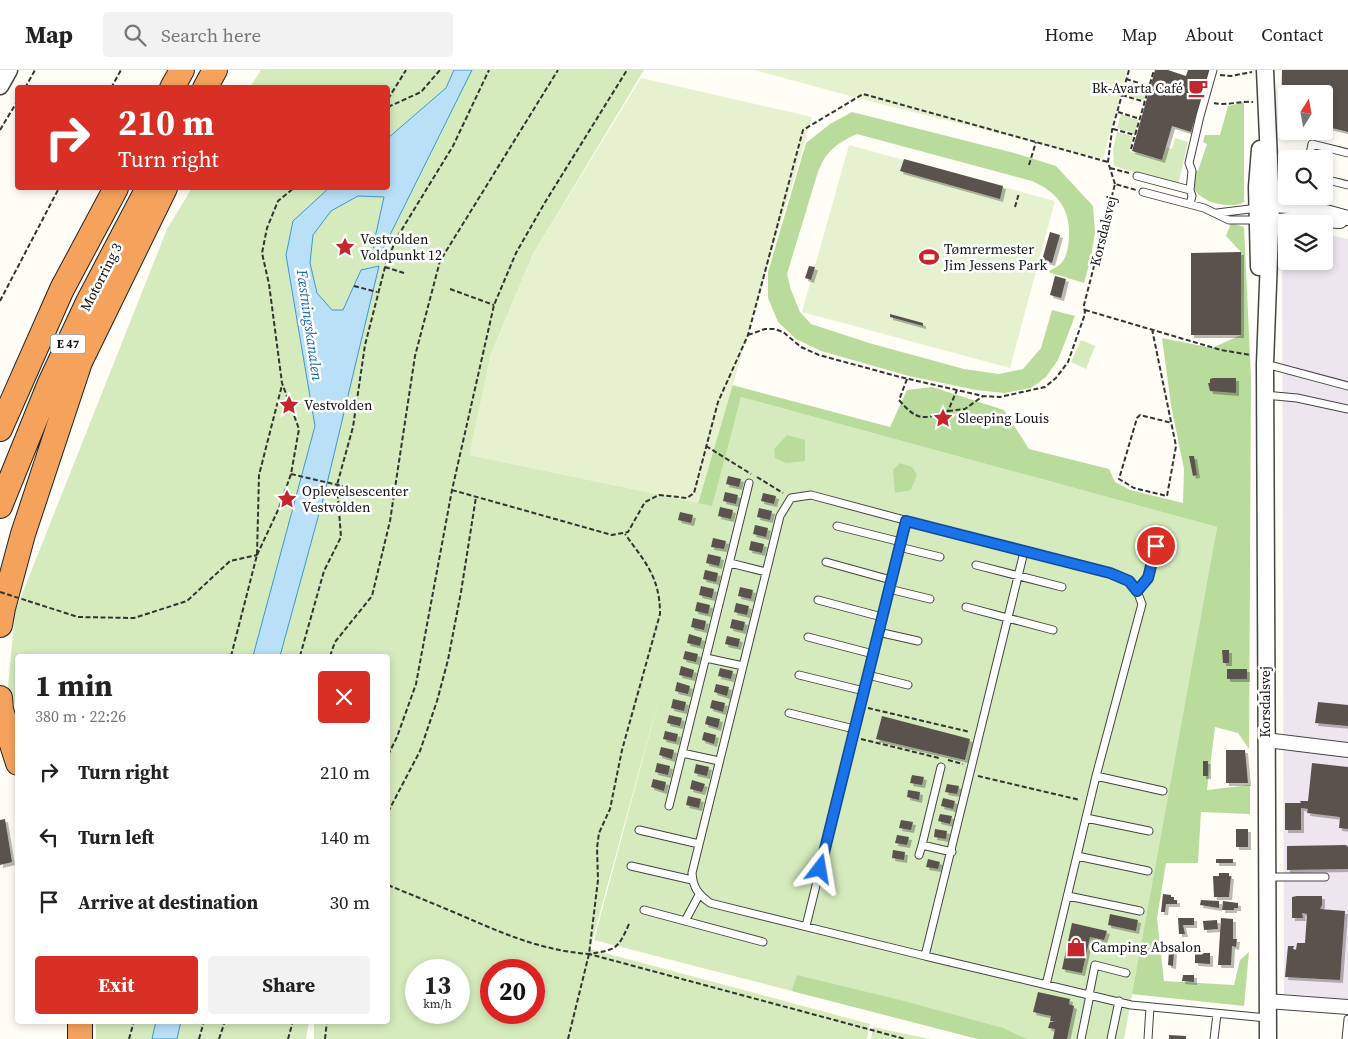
<!DOCTYPE html>
<meta charset="utf-8">
<style>
:root{--surface:#fff;--page:#f2f2f2;--text:#222;--muted:#767676;--line:#e0e0e0;--accent:#d93025}
body{margin:0;font-family:"Source Serif 4",serif;background:var(--page);color:var(--text);height:100vh;display:flex;flex-direction:column;font-size:19px;white-space:nowrap}
*{box-sizing:border-box;margin:0}
p{font-size:16px;color:var(--muted)}
.icon{flex:none;width:28px;height:28px;fill:none;stroke:currentColor;stroke-width:2;stroke-linecap:round;stroke-linejoin:round}
.map{position:relative;flex:1;overflow:hidden}
.drawer{position:absolute;left:15px;top:584px;width:375px;height:370px;display:flex;flex-direction:column;background:var(--surface);border-radius:5px;box-shadow:0 2px 8px #0003}
.drawer>*{flex:none}
.hud{position:absolute;left:15px;top:15px;width:375px;height:105px;border-radius:5px;box-shadow:0 2px 8px #0003;background:#d93025;color:#fff;overflow:hidden}
.needle{width:32px;rotate:11deg}
.buttons{position:absolute;left:1278px;top:15px;display:grid;gap:10px}
.buttons a{display:grid;place-items:center;width:55px;height:55px;border-radius:5px;background:var(--surface);box-shadow:0 2px 8px #0003;font-size:25px}
.speed{position:absolute;left:405px;top:889px;display:flex;gap:10px;font-size:25px;font-weight:700;text-align:center}
.speed>*{display:grid;place-content:center;width:65px;height:65px;border-radius:50%;background:var(--surface);box-shadow:0 2px 8px #0003;line-height:1}
.speed small{font-size:12px;font-weight:400}
.speed .limit{border:8px solid #d22;background:#fff;color:#111}
.pin{position:absolute;display:grid;place-items:center;width:42px;height:42px;color:#fff;margin:-21px;border:2px solid #fff;border-radius:50%;box-shadow:0 1px 5px #0007}
.me{position:absolute;width:55px;margin:-28px;rotate:14deg;stroke-linejoin:round;filter:drop-shadow(0 0 4px #0008)}
.turn{display:flex;align-items:center;gap:18px;height:105px;padding:0 20px;font-size:22px}
.turn .icon{width:65px;height:65px;stroke-width:2.5}
.turn b{display:block;font-size:35px;line-height:42px}
.round{display:grid;place-items:center;flex:none;width:52px;height:52px;border-radius:5px;background:var(--page)}
.head{display:flex;align-items:center;justify-content:space-between;height:85px;padding:0 20px}
h1{font-size:30px;font-weight:700;line-height:38px}
.cta{display:flex;gap:10px;margin-top:auto;padding:10px 20px}
.cta a{flex:1;height:58px;border-radius:5px;background:var(--accent);color:#fff;font-size:20px;font-weight:700;line-height:58px;text-align:center}
.cta a+a{background:var(--page);color:var(--text)}
ul{padding:0;list-style:none}
li{display:flex;align-items:center;gap:15px;height:65px;padding:0 20px}
li div{flex:1}
li b{display:block;font-size:19px}
li em{font-style:normal}
header{display:flex;align-items:center;gap:30px;box-sizing:border-box;height:70px;padding:0 25px;background:var(--surface);border-bottom:1px solid var(--line)}
header strong{font-size:24px}
nav{display:flex;gap:28px;margin-inline-start:auto;font-size:18px}
.search{width:350px;height:45px;background:var(--page);display:flex;align-items:center;gap:12px;box-sizing:border-box;padding:0 18px;border-radius:5px;color:var(--muted);font-size:19px}
.map>svg:first-child{display:block}
</style>
<header>
<strong>Map</strong>
<div class="search"><svg class="icon" aria-label="search" viewBox="0 0 24 24"><circle cx="10" cy="10" r="6"/><path d="M15 15l6 6"/></svg>Search here</div>
<nav><a>Home</a><a>Map</a><a>About</a><a>Contact</a></nav>
</header>
<div class="map">
<svg width="1348" height="969" viewBox="0 0 1348 969">
<defs>
<filter id="shadow"><feDropShadow dx="3" dy="3" stdDeviation="0" flood-color="#0004"/></filter>
</defs>
<rect width="100%" height="100%" fill="#fffdf5"/>
<path fill="#eee6ef" d="M1324 164 1348 169V929L1284 924 1282 168 1286 166V191H1324Z"/>
<path fill="#d5ebbd" fill-rule="evenodd" d="M261 0H644L533 184 491 284 470 385 711 435 741 327 1217 457 1124 969H978L594 870 664 610 590 879 870 954 867 969H314V951H388V586H18L17 641 8 616 15 542 167 159 192 118H388V18L250 17ZM416 900H459V942H416ZM491 900H534V942H491Z
M1130 12 1148 17 1144 30 1126 25Z
M1121 44 1138 50 1135 64 1117 58Z
M1117 62 1134 67 1129 81 1162 90 1166 77 1172 79 1175 68 1188 72 1178 116 1114 96 1113 79Z
M1081 270 1095 276 1086 299 1071 292Z
M96 951H309L306 969H96Z
M873 957 930 969H871Z"/>
<path fill="#b9dc9c" d="M1244 32V132C1232 141 1180 131 1196 101H1198L1207 74 1203 72 1205 65H1220L1228 36Z
M852 42 1018 84 1056 96 1093 136 1095 162 1091 188 1084 213 1048 202C1052 199 1061 195 1063 191 1068 183 1069 173 1069 164 1070 137 1055 121 1032 111L857 64C835 74 825 82 817 105L787 204 791 220 800 242 811 254 869 273 964 299 999 304 1023 299 1041 278 1052 240 1075 246 1058 290 1046 307 1031 318 1004 323 976 320 909 306 821 281 796 269 778 252 768 228V202L806 73 830 54Z
M1231 153 1244 157 1251 308 1249 679 1238 663 1215 657 1207 720 1250 715V744L1201 742 1198 793H1166L1157 848 1164 911 1234 915 1240 890 1249 882 1244 936 1132 924 1217 457 741 327 712 436 698 433 732 315 890 357 907 320 932 317 1004 340 1029 379 1109 399 1115 412 1130 420 1183 433 1184 399 1171 335 1162 268 1212 278 1241 265V182L1226 166Z
M787 365 805 370V391L786 393 775 388 774 379Z
M900 393 912 397 917 405 911 420 895 423 893 400Z
M797 905 904 931 1003 958 1027 969H978L792 921Z"/>
<path fill="#e6f2cf" d="M755 0H1127L1103 89 861 29Z
M641 8 812 47 698 433 469 385 491 284 533 184Z
M849 75 1055 131 1010 298 802 242Z"/>
<path fill="#b9e0f7" stroke="#3f96cf" d="M454 0H472L381 183 373 177 384 127 358 126 331 141 313 165 310 193 317 223 332 240H343L361 200 379 196 325 422 280 586H253L315 356 286 185 293 151 329 118H388V68L446 18Z
M156 951H181L177 969H152Z"/>
<path fill="#5a524d" filter="url(#shadow)" d="M1155 0H1168L1186 6 1188 0H1209L1191 62 1172 56 1162 90 1132 81Z
M1282 0H1348V62L1324 56V24H1286V49L1281 47Z
M904 89 1003 116 1000 129 900 101Z
M1050 162 1060 165 1052 193 1042 190Z
M1241 182V265H1191V183Z
M809 196 815 197 811 210 805 208Z
M1055 206 1066 209 1061 228 1050 225Z
M890 244 923 253V256L890 247Z
M1213 308H1236V323L1210 321 1208 313H1210V309Z
M1189 386H1194L1197 405 1193 406Z
M728 406 741 409 739 417 726 414Z
M725 422 738 425 736 434 723 431Z
M763 423 776 426 774 434 761 431Z
M720 437 733 440 731 449 718 446Z
M759 438 772 441 770 450 757 447Z
M680 442 693 445 691 453 678 450Z
M755 455 768 458 766 467 753 464Z
M713 468 726 471 724 479 711 477Z
M751 471 764 474 762 483 749 480Z
M708 484 721 487 719 496 706 493Z
M705 500 718 503 716 512 703 509Z
M701 516 714 519 712 528 699 525Z
M740 517 753 520 751 529 738 526Z
M697 532 710 535 708 544 695 541Z
M736 533 749 536 747 545 734 542Z
M693 548 706 551 704 560 691 557Z
M732 549 745 552 743 561 730 558Z
M689 564 702 568 700 576 687 573Z
M727 566 740 569 738 577 725 574Z
M1222 580H1229V593H1223Z
M685 581 698 584 696 592 683 589Z
M681 596 694 600 692 608 679 605Z
M720 598 733 601 731 609 718 606Z
M1227 599H1247V609H1227Z
M677 612 690 616 688 624 675 621Z
M716 614 729 617 727 626 714 622Z
M673 629 686 632 684 641 671 638Z
M712 630 725 633 723 642 710 638Z
M1318 632 1348 635V656L1315 653Z
M669 645 682 648 680 656 667 653Z
M707 646 720 649 718 658 705 654Z
M882 646 970 669 965 690 876 669Z
M665 661 678 664 676 672 663 669Z
M704 662 716 665 714 674 702 670Z
M661 677 674 680 672 689 659 685Z
M1226 680H1245L1248 713H1226Z
M1203 691H1208V706H1203Z
M657 693 670 696 668 705 655 702Z
M1312 693 1348 697V759L1339 758 1340 747 1307 743 1308 739 1301 738V760H1285V733H1301L1300 731H1308Z
M696 694 709 697 707 706 694 703Z
M912 705 924 707 922 715 910 713Z
M653 709 666 712 664 721 651 717Z
M692 710 705 714 702 722 690 719Z
M947 714 959 716 957 724 945 722Z
M908 720 920 722 919 730 907 727Z
M688 726 701 729 699 738 686 735Z
M943 728 955 731 953 739 941 736Z
M940 744 952 746 950 754 938 751Z
M5 749 12 792 0 795V750Z
M901 750 913 752 911 760 899 758Z
M935 759 947 761 946 769 934 767Z
M1236 759H1248V777H1236Z
M897 765 909 767 907 775 895 773Z
M1346 775 1348 777V799L1287 800V776Z
M893 780 905 782 904 790 892 788Z
M928 789 940 792 938 799 926 797Z
M1216 789H1233V793H1216Z
M1219 803H1229V806H1231L1229 827H1214L1213 806H1219Z
M1163 824 1171 825V827H1174V830H1177V834H1166L1165 842H1161Z
M1297 826H1322V835L1320 839 1345 841 1340 910 1285 907 1288 876H1294L1293 879 1296 880 1297 873H1305L1307 844 1302 843 1303 848H1292V827Z
M1201 830 1219 831V838L1200 835Z
M1223 831 1238 833V838H1234V840H1222Z
M1110 844 1138 850 1136 861 1108 855Z
M1178 848H1194V855H1183L1185 864H1179Z
M1221 848 1233 849V869H1237L1236 877 1232 876 1231 895H1218Z
M1217 850 1218 859 1204 860 1203 851Z
M1072 853 1107 861 1104 870 1090 867 1082 903 1062 899Z
M1169 881H1174L1173 896 1168 895Z
M1195 883H1210V894L1195 893Z
M1183 905H1194V912L1182 911Z
M1038 922 1070 929 1069 934 1074 936 1067 969H1053L1055 959 1048 958 1050 952H1056L1050 951 1051 946 1033 942Z
M1169 965 1186 966V969H1169Z"/>
<g fill="none" stroke-linecap="round" stroke-linejoin="round">
<defs>
<path id="service" d="M1309 89 1312 74 1348 83
M1137 106 1190 120
M1324 109 1348 115
M1143 122 1204 138 1229 150H1257
M1190 134 1192 126 1190 120 1192 101 1189 93 1200 46 1213 0
M1217 143 1258 138
M1266 294 1348 316
M1265 325 1297 328 1348 339
M837 456 901 472
M899 477 940 487
M1024 482 1110 503 1129 511 1137 521 1142 534 1096 706 1046 915
M826 492 891 510
M730 493 766 502
M976 495 1062 517
M889 519 930 529
M1137 521 1148 509 1160 460
M818 530 882 547
M966 537 1053 560
M878 562 918 571
M808 567 873 584
M706 588 743 596
M799 605 864 621
M868 605 908 615
M789 643 854 659
M682 683 719 691
M941 697 922 775 952 782
M1096 706 1163 721
M669 736 749 413
M1086 748 1149 761
M639 760 699 774
M919 785 922 775
M1077 786 1148 801
M631 796 692 810
M1267 807H1325
M1068 826 1140 841
M644 840 763 872
M685 851 699 825
M806 856 906 451
M925 886 710 833C698 824 693 818 692 803L780 446 791 428 811 425 1024 482 925 886 1131 935 1267 948
M1089 925 1095 895 1126 903
M1081 969 1090 925
M1111 969 1119 931
M1148 969 1150 937
M1214 969 1217 944
M1346 969 1348 949"/>
<path id="minor" d="M1260 137C1290 132 1320 140 1348 148
M1261 151 1271 152 1296 149 1340 151
M1266 670 1348 680
M1267 931 1348 937"/>
<path id="tertiary" d="M1265 0 1271 135 1265 294 1268 969
M0 16 9 0
M1259 197 1257 117 1260 79"/>
<path id="motorway" d="M172 18 182 0
M205 18 215 0
M0 359 62 219 116 118
M0 436 50 313 88 232 148 118
M0 555 3 538 23 464 80 292 165 118
M0 628 1 640 18 693
M80 951V969"/>
</defs>
<use href="#service" stroke="#444" stroke-width="9"/>
<use href="#minor" stroke="#444" stroke-width="16"/>
<use href="#tertiary" stroke="#444" stroke-width="19"/>
<use href="#motorway" stroke="#222" stroke-width="26"/>
<path stroke="#333" stroke-width="2" stroke-dasharray="5 2.5" stroke-linecap="butt" d="M1220 5 1231 6 1252 2
M1126 9 1149 16
M25 18 35 0
M111 18 121 0
M1122 25 1145 32
M388 29 406 0
M1214 33C1224 36 1241 31 1253 32
M388 37 421 22 440 0
M1118 42 1140 49
M1113 59 1135 65
M0 60 18 30
M1131 79 1154 0
M1029 95 1036 72
M1110 98 1129 103
M1115 114 1108 92 1112 60 1129 0
M1015 137 1019 123
M385 197 404 203
M354 216 377 222
M450 219 494 235
M0 231 59 118
M1085 240 1221 280 1251 285
M1152 259 1176 376 1167 426 1134 418 1119 409 1137 348 1140 345 1172 353
M748 265 765 259H775L783 262 801 277 819 285 900 307 983 326 1000 327 1045 317 1056 308 1068 292 1085 244 1084 235 1115 114 1136 120
M907 309 899 330C917 351 923 350 948 341L957 320
M948 341 965 339 983 326
M706 376 751 404
M291 404 393 428
M757 407 783 423
M452 420 612 465 628 462 645 432 659 425 687 428 694 423 718 332 748 265 803 60 863 24 1108 92
M257 485 279 438 291 404 299 359 282 313 269 214 262 183 267 158 278 131 294 118
M28 531 78 547 134 548 187 531 230 491 257 485
M231 586 257 485 259 405 282 315
M300 586 324 501 341 467 337 415 353 357 365 275 385 197 396 169 453 76 489 0
M330 586 335 572 372 526 390 451 415 286 440 191 558 0
M868 638 970 662
M861 669 939 688
M388 685 397 667 416 614 452 420 494 235 516 183 544 134 627 0
M948 690 963 694
M978 706 1080 730
M388 742 420 681 437 631 448 590 461 522 476 427
M388 815C409 824 430 832 451 841 498 861 537 880 589 884
M629 854C618 879 616 880 589 884L905 969
M129 969 134 951
M199 969 204 951
M219 969 225 951
M288 969 293 951
M325 969 327 951
M568 969 589 884 598 810 597 778 599 763 610 739 622 680 660 544C660 507 645 492 625 464"/>
<use href="#service" stroke="#fff" stroke-width="7"/>
<use href="#minor" stroke="#fff" stroke-width="14"/>
<use href="#tertiary" stroke="#fff" stroke-width="16"/>
<use href="#motorway" stroke="#f5a25d" stroke-width="24"/>
<path stroke="#333" stroke-width="2" stroke-dasharray="5 2.5" stroke-linecap="butt" d="M0 522 28 531"/>
</g>
<g fill="none" stroke-linecap="round" stroke-linejoin="round">
<defs>
<path id="route" d="M820 799 906 451 1110 503 1129 511 1137 521 1148 508 1156 476"/>
</defs>
<use href="#route" stroke="#114b97" stroke-width="12"/>
<use href="#route" stroke="#1a73e8" stroke-width="9"/>
</g>
<defs>
<symbol id="cafe-bare" viewBox="-9 -9 18 18"><path d="M-5.5-4.5H6V0H3Q3 3.5 0 3.5H-2.5Q-5.5 3.5-5.5 0ZM3-3.2v2h1.7v-2ZM-6 4.5H4V6H-6Z" fill="#c4262e" stroke="#fff" stroke-width="2.5" paint-order="stroke"/></symbol>
<symbol id="sight-bare" viewBox="-9 -9 18 18"><path d="M0-6L1.8-2.2L6-1.7L2.9 1.2L3.7 5.4L0 3.3L-3.7 5.4L-2.9 1.2L-6-1.7L-1.8-2.2Z" fill="#c4262e" stroke="#fff" stroke-width="2.5" paint-order="stroke"/></symbol>
<symbol id="stadium-bare" viewBox="-9 -9 18 18"><path d="M0-5a6.5 5 0 1 0 0 10a6.5 5 0 1 0 0-10ZM-3.5-1.8h7v3.6h-7Z" fill="#c4262e" stroke="#fff" stroke-width="2.5" paint-order="stroke"/></symbol>
<symbol id="shop-bare" viewBox="-9 -9 18 18"><path d="M-5-2.5h2.3a2.7 3.5 0 0 1 5.4 0H5L5.5 6h-11ZM-1.5-2.5h3a1.5 2.3 0 0 0-3 0Z" fill="#c4262e" stroke="#fff" stroke-width="2.5" paint-order="stroke"/></symbol>
</defs>
<g fill-rule="evenodd">
<use href="#cafe-bare" x="1184" y="4" width="28" height="28"/>
<use href="#sight-bare" x="331" y="163" width="28" height="28"/>
<use href="#stadium-bare" x="915" y="173" width="28" height="28"/>
<use href="#sight-bare" x="275" y="321" width="28" height="28"/>
<use href="#sight-bare" x="929" y="334" width="28" height="28"/>
<use href="#sight-bare" x="273" y="415" width="28" height="28"/>
<use href="#shop-bare" x="1062" y="863" width="28" height="28"/>
</g>
<g text-anchor="middle" dominant-baseline="central" stroke-width="5" stroke-linejoin="round" paint-order="stroke">
<rect fill="#fff" stroke="#585858" stroke-width="1" x="50.5" y="264.5" width="35" height="19" rx="4"/>
<g font-size="12" font-weight="bold" fill="#111">
<text x="68" y="274">E 47</text>
</g>
<g font-size="14" fill="#111" stroke="#fff" text-anchor="start">
<text x="1183" y="18" text-anchor="end">Bk-Avarta Café</text>
<text x="360" y="169">Vestvolden<tspan x="360" dy="16">Voldpunkt 12</tspan></text>
<text x="944" y="179">Tømrermester<tspan x="944" dy="16">Jim Jessens Park</tspan></text>
<text x="304" y="335">Vestvolden</text>
<text x="958" y="348">Sleeping Louis</text>
<text x="302" y="421">Oplevelsescenter<tspan x="302" dy="16">Vestvolden</tspan></text>
<text x="1091" y="877">Camping Absalon</text>
</g>
<g font-size="14" fill="#111" stroke="#fff">
<text transform="translate(1103 161) rotate(-76)">Korsdalsvej</text>
<text transform="translate(101 207) rotate(-63)">Motorring 3</text>
<text transform="translate(1265 632) rotate(-90)">Korsdalsvej</text>
</g>
<g font-size="15" font-style="italic" fill="#1768a6" stroke="#fff">
<text transform="translate(310 255) rotate(82)">Fæstningskanalen</text>
</g>
</g>
</svg>
<div class="buttons">
<a><svg class="needle" viewBox="-14 -14 28 28"><path d="M0-13l5 13h-10z" fill="#e53935"/><path d="M0 13l5-13h-10z" fill="#767676"/></svg></a>
<a><svg class="icon" aria-label="search" viewBox="0 0 24 24"><circle cx="10" cy="10" r="6"/><path d="M15 15l6 6"/></svg></a>
<a><svg class="icon" aria-label="layers" viewBox="0 0 24 24"><path d="M12 4l9 5-9 5-9-5zM3 14l9 5 9-5"/></svg></a>
</div>
<div class="speed"><div>13<small>km/h</small></div><div class="limit">20</div></div>
<div class="pin" style="left:1156px;top:476px;background:#d93025"><svg class="icon" aria-label="arrive" viewBox="0 0 24 24"><path d="M6 21V4h12l-3 4 3 4H6"/></svg></div>
<svg class="me" style="left:820px;top:799px" viewBox="-20 -20 40 40"><path d="M0-17L14 15 0 8-14 15z" fill="#1a73e8" stroke="#fff" stroke-width="4"/></svg>
<div class="hud">
<div class="turn"><svg class="icon" aria-label="right" viewBox="0 0 24 24"><path d="M7 20v-9h11M14 6l5 5-5 5"/></svg><div><b>210 m</b>Turn right</div></div>
</div>
<section class="drawer">
<div class="head"><div><h1>1 min</h1><p>380 m · 22:26</p></div><a class="round" style="background:#d93025;color:#fff"><svg class="icon" aria-label="close" viewBox="0 0 24 24"><path d="M6 6l12 12M18 6L6 18"/></svg></a></div>
<ul>
<li><svg class="icon" aria-label="right" viewBox="0 0 24 24"><path d="M7 20v-9h11M14 6l5 5-5 5"/></svg><div><b>Turn right</b></div><em>210 m</em></li>
<li><svg class="icon" aria-label="left" viewBox="0 0 24 24"><path d="M17 20v-9H6M10 6l-5 5 5 5"/></svg><div><b>Turn left</b></div><em>140 m</em></li>
<li><svg class="icon" aria-label="arrive" viewBox="0 0 24 24"><path d="M6 21V4h12l-3 4 3 4H6"/></svg><div><b>Arrive at destination</b></div><em>30 m</em></li>
</ul>
<div class="cta"><a>Exit</a><a>Share</a></div>
</section>
</div>
